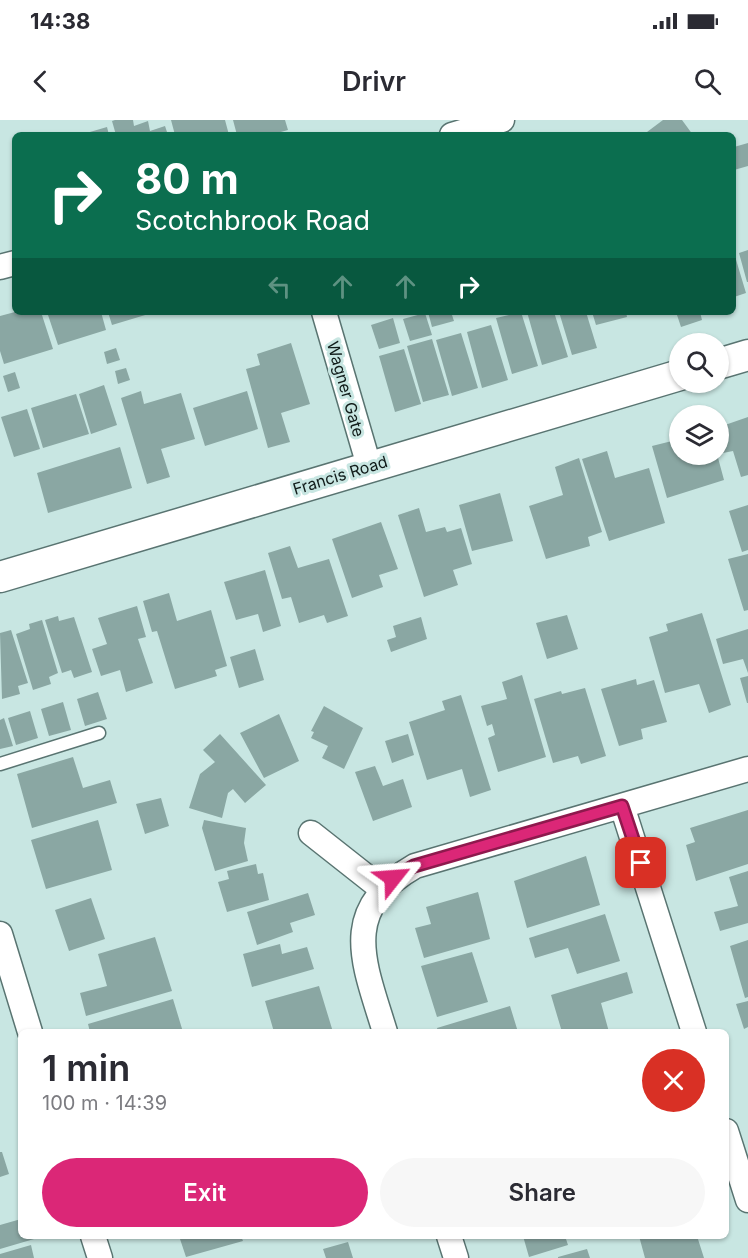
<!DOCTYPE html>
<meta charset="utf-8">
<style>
:root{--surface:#fff;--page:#f7f7f7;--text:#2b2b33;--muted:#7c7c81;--accent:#db2777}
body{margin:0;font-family:Inter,sans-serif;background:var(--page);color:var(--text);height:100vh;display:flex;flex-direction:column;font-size:22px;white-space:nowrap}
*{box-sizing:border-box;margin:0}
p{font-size:20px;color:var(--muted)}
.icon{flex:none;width:33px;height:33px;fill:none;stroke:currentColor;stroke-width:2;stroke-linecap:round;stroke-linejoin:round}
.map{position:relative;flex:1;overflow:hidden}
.details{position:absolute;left:18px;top:909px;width:711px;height:210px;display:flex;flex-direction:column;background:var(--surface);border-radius:9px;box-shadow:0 2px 4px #0004}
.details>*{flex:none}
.top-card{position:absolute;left:12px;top:12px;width:724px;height:183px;border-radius:9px;box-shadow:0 2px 4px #0004;background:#0b6e4f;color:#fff;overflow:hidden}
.controls{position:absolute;left:669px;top:213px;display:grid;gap:12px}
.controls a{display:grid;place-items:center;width:60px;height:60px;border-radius:50%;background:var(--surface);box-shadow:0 2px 4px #0004;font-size:30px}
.pin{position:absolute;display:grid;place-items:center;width:51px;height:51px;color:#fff;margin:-26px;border-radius:12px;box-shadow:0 3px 9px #0006}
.me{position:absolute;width:66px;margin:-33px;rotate:62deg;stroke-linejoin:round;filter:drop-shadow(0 0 4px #0008)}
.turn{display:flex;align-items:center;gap:21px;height:126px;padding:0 24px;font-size:27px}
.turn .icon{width:78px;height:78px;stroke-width:2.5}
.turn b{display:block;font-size:42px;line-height:51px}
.lanes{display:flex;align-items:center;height:57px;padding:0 24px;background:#0003;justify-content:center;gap:30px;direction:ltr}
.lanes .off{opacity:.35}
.round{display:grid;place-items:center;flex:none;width:63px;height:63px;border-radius:32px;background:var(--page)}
.headline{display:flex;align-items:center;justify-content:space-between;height:102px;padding:0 24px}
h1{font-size:36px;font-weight:600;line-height:45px}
.primary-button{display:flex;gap:12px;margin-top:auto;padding:12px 24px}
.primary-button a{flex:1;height:69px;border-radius:36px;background:var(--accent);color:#fff;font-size:24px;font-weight:600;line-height:69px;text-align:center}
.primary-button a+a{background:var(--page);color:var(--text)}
.status{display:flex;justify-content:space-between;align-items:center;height:42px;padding:0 30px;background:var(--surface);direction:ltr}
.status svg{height:16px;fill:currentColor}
header{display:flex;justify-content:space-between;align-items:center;height:78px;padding:0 24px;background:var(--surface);font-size:27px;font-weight:600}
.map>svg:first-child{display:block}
</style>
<div class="status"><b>14:38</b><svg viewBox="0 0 49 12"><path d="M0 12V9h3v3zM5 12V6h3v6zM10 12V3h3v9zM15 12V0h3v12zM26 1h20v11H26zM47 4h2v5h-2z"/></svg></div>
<header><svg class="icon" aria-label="back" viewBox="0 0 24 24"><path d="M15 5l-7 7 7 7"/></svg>Drivr<svg class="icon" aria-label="search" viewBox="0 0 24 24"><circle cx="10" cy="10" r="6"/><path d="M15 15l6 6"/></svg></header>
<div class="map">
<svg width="748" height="1138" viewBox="0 0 748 1138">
<rect width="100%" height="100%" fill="#c8e6e2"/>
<path fill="#8aa7a3" d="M115 0H133L134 6 148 1 150 11 165 6 168 15H116L112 1Z
M171 0H225L229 15H175Z
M233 0H285L288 10 270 15H237Z
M663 0H682L693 15H643Z
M107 7 109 15H83V14Z
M748 23V46L734 50V27Z
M748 130V162H747L739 133Z
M734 133 746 173 734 177Z
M15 192H41L53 229 4 244 0 231V196Z
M47 192H101L106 210 58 225Z
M108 192H152V193L112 205Z
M428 192H451L454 201 432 207Z
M521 192 538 246 512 254 496 198Z
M527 192H554L568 237 542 245Z
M559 192H586L597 228 572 235Z
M592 192H626L627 197 596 205Z
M676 192H700L702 200 681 207Z
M425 193 432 215 410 221 403 199Z
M393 198 400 223 379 229 371 205Z
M491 205 508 260 482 268 467 212Z
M461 213 478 268 452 276 436 220Z
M432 219 449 275 423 282 407 226Z
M291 223 310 284 281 293 290 322 268 328 246 249 260 245 257 234Z
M116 228 120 240 107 244 104 232Z
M404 229 421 284 395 292 379 236Z
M126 248 130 260 118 264 115 251Z
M15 252 20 268 8 272 3 256Z
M104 265 117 305 91 314 79 274Z
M141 271 144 284 181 273 195 319 161 329 170 357 147 364 121 278Z
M247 271 258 309 205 326 193 288Z
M76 274 89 314 43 328 31 288Z
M27 289 40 329 14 337 1 297Z
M748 297V355L741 357 733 331 723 333 718 313 726 311 725 305Z
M680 319V334H717L724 360 667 378 652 326Z
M120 327 132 368 48 393 37 353Z
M607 331 615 358 649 348 665 403 609 421 582 339Z
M579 338 602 412 588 417 590 426 546 439 529 386 563 375 555 347Z
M500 373 513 421 472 431 459 385Z
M748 385V430L742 432 729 391Z
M419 388 426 412 445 407 447 412 461 408 472 444 453 450 458 465 424 477 398 395Z
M381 402 398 449 379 455 383 467 352 478 332 419Z
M290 426 298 448 329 439 348 496 327 503 324 495 299 503 291 477 282 479 268 433Z
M748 434V490L744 491 728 439Z
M265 450 281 506 263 512 258 494 236 500 224 462Z
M169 473 177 501 211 490 227 546 215 550 217 556 175 569 157 511 152 512 143 481Z
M137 486 146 517 138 519 153 563 126 572 120 550 101 556 92 529 107 524 98 498Z
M702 493 731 585 709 593 699 564 665 573 649 517 668 511 666 504Z
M567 495 578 529 547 539 536 503Z
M58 496 59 501 74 497 92 552 74 558 71 550 62 553 45 500Z
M421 497 427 519 391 532 387 520 396 517 393 506Z
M42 500 58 553 49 557 51 564 33 570 16 514 30 509 29 504Z
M748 509V553L743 539 723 544 716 519Z
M11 510 28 563 18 566 20 574 2 579 0 513Z
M255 529 264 560 239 568 230 537Z
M522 555 546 637 498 652 488 618 495 615 492 604 487 606 481 586 507 579 502 562Z
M748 556V583H747L740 558Z
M636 559 637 565 654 560 667 602 641 609 643 619 619 626 601 569Z
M585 568 606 636 581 644 578 636 553 643 534 579 561 571 562 574Z
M98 572 107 599 85 606 77 579Z
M461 575 491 670 470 677 462 649 427 660 409 602 445 590 442 581Z
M63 582 71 610 49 616 41 589Z
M324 586 363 608 344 649 322 638 328 626 311 618 314 612 311 611Z
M30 591 38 618 16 625 8 598Z
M279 594 299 641 264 658 240 613Z
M4 598 13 626 0 629V600Z
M220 614 266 665 245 683 233 669 228 673 222 698 189 688 200 654 215 642 203 630Z
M408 614 414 635 392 643 385 621Z
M73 637 83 668 110 660 117 683 32 708 17 654Z
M375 646 383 666 403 659 412 687 373 701 355 652Z
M161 678 169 706 145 714 136 684Z
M748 690V744L696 761 686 725 695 722 690 708Z
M98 700 112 750 46 769 31 720Z
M204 700 246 708 244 723 248 741 215 751 202 708Z
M586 736 600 785 527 808 514 761Z
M256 744 258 754 263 753 269 780 227 792 218 762 229 759 227 751Z
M748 751V803L720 811 714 792 738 786 729 757Z
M478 772 490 819 424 838 415 808 431 804 426 787Z
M308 773 315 795 290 803 293 812 257 825 247 792Z
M91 778 105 819 69 831 55 790Z
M605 794 620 841 577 854 568 828 535 838 529 818Z
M155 817 172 871 86 896 80 873 107 866 98 834Z
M748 820V877L745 878 730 826Z
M280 824 282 834 307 827 314 849 252 867 243 834Z
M472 832 488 882 437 897 421 846Z
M627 852 633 873 601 883 609 912H562L551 875Z
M319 866 333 912H274L265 881Z
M173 879 183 912H90L88 904Z
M748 881V907L744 909 736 884Z
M510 886 518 912H438L437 908Z
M0 1032H2L9 1054 0 1057Z
M21 1099V1116H33L34 1119 0 1129V1105Z
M179 1116H241L243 1121 186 1137Z
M523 1116H565L568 1125 529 1137Z
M639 1116H697L704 1138H645Z
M348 1122 353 1138H326L323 1129Z
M31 1125 34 1138H0V1134Z
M587 1129 590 1138H558V1137Z"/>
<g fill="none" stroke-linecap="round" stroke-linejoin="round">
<defs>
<path id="service" d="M0 644 99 613"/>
<path id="minor" d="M452 15 502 0
M0 147 15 143
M324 192 369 346
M622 686 694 912
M311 713 382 769
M0 814 30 912
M385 912C364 843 338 790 415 746L748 649
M726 1011 748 1080
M93 1116 100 1138
M449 1116 456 1138"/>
<path id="tertiary" d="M718 244 748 235
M0 457 680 255"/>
</defs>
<use href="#service" stroke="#597471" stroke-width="15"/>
<use href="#minor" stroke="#597471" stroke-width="27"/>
<use href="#tertiary" stroke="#597471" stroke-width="33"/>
<use href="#service" stroke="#fff" stroke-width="12"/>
<use href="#minor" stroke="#fff" stroke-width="24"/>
<use href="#tertiary" stroke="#fff" stroke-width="30"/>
</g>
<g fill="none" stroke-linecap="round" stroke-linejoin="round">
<defs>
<path id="route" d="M393 758 414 746 622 686 641 743"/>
</defs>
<use href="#route" stroke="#8e194d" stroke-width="15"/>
<use href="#route" stroke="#db2777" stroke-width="10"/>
</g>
<g text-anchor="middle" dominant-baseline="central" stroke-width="6" stroke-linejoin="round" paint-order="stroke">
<g font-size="16" fill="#111c1a" stroke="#c8e6e2">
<text transform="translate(346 269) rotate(74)">Wagner Gate</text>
<text transform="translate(340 355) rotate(-17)">Francis Road</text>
</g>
</g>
</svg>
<div class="controls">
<a><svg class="icon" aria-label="search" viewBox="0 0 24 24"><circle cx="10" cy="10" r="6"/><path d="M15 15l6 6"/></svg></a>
<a><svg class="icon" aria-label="layers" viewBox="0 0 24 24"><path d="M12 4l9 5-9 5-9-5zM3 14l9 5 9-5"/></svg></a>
</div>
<div class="pin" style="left:641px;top:743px;background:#d93025"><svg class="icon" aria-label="arrive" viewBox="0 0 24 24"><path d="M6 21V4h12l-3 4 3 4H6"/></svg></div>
<svg class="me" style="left:393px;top:758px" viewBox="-20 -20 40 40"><path d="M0-17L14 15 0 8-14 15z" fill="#db2777" stroke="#fff" stroke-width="4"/></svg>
<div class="top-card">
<div class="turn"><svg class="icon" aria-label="right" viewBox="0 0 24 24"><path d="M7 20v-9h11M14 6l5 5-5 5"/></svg><div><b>80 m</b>Scotchbrook Road</div></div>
<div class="lanes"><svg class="icon off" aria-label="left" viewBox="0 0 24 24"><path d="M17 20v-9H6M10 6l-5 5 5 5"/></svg><svg class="icon off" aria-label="ahead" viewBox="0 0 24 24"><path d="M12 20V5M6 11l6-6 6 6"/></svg><svg class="icon off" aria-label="ahead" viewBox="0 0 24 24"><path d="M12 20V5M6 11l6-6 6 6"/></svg><svg class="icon" aria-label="right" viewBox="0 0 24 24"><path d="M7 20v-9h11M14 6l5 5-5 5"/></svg></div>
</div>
<section class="details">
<div class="headline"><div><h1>1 min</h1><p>100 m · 14:39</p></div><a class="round" style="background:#d93025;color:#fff"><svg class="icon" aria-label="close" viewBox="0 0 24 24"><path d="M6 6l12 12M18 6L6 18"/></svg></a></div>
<div class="primary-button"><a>Exit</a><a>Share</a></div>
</section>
</div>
